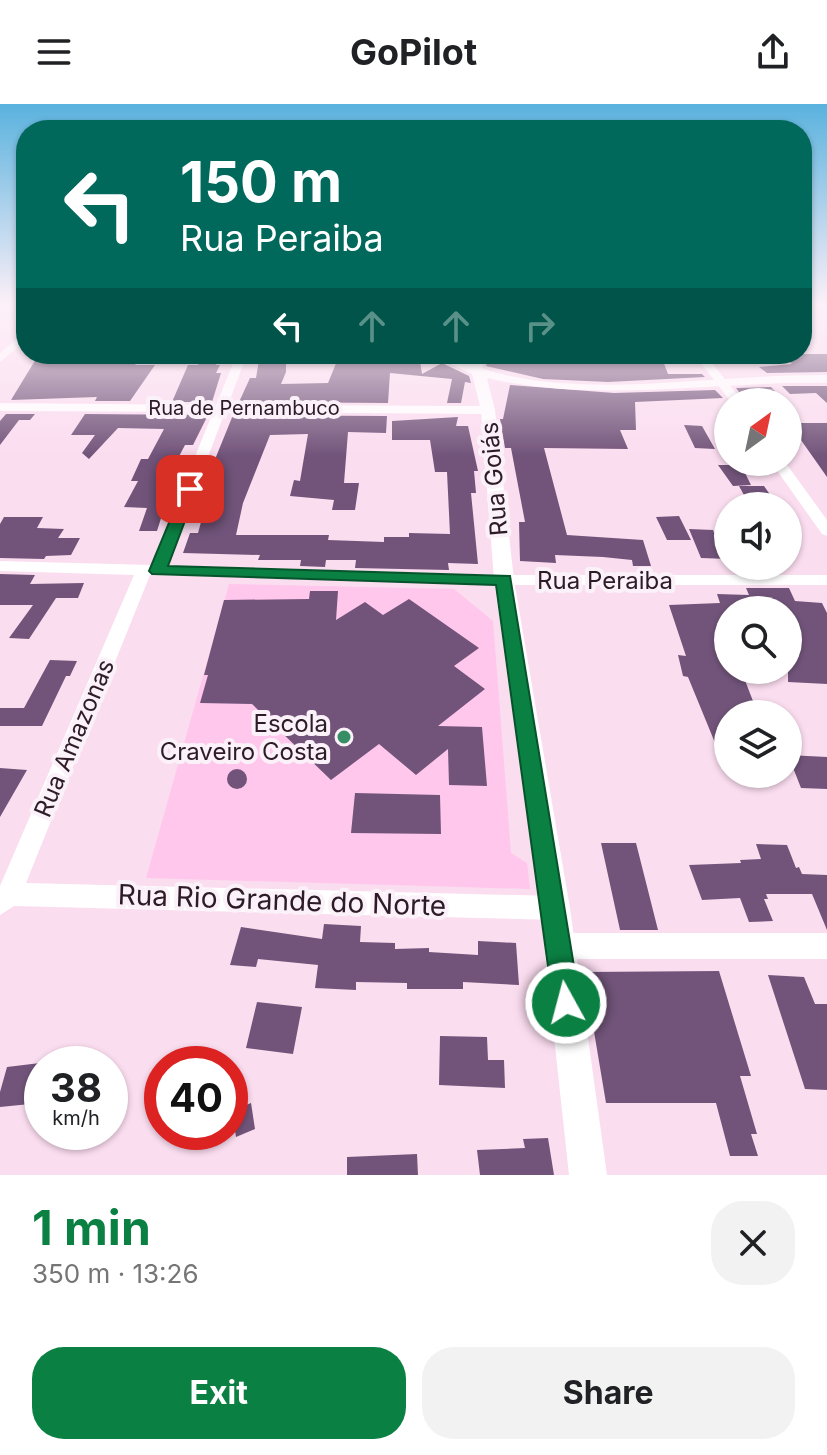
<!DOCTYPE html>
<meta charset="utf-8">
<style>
:root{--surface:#fff;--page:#f2f2f2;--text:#202124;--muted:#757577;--accent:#0b8043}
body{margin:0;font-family:Inter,sans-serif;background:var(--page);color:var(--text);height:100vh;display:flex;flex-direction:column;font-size:30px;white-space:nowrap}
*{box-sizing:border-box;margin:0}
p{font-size:26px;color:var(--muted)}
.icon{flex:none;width:44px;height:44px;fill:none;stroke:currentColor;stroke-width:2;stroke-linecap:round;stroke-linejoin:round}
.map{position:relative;height:1071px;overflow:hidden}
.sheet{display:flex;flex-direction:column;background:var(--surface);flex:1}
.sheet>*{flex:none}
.banner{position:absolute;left:16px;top:16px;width:796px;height:244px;border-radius:32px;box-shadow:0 2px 6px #0004;background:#00695c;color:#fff;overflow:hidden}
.needle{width:52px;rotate:33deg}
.tools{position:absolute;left:714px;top:284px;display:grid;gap:16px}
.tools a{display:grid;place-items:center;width:88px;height:88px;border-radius:50%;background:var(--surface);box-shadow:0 2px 6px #0004;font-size:40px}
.speed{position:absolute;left:24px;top:942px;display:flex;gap:16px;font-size:40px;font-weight:700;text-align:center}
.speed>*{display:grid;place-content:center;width:104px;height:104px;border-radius:50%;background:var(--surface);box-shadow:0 2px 6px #0004;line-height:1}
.speed small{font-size:20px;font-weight:400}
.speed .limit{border:12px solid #d22;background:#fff;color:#111}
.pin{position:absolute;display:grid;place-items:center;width:68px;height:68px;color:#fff;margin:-34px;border-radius:16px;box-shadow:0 4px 12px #0006}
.me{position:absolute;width:88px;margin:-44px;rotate:353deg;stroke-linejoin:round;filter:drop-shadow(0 0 6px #0008)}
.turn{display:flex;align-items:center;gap:28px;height:168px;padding:0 32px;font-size:36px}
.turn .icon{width:104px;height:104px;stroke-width:2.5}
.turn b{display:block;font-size:56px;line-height:68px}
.lanes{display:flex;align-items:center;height:76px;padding:0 32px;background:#0003;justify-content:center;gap:40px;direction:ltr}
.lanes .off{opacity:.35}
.round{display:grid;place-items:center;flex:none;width:84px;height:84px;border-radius:32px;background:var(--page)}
.overview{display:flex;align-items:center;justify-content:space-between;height:136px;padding:0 32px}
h1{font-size:48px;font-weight:700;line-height:60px;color:var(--accent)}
.button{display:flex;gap:16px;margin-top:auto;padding:16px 32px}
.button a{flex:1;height:92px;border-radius:32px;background:var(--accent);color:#fff;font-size:32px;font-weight:700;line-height:92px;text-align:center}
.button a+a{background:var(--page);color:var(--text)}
header{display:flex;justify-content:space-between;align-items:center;height:104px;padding:0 32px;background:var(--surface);font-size:36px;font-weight:700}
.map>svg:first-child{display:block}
</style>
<header><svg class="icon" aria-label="menu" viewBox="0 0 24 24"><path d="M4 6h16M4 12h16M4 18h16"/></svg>GoPilot<svg class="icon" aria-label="share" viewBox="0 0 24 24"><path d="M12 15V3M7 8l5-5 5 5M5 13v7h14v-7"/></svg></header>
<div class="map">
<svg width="827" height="1071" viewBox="0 0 827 1071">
<rect width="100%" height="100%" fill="#fbddf0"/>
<path fill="#ffc7ec" d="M229 480 454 485 493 517 511 749 527 759 530 785 146 774Z"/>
<path fill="#72547a" d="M39 250H144L135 261H155L130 297H95L97 293 11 296Z
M260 250H286V268L281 280 328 279 339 252H377L419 251 422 270 442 259 469 272 471 279 465 278 461 299H447L452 275 390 269 388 299 239 298 250 274H256Z
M490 250H627L626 255 663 257 668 270H702L705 273 608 278 543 275 486 262Z
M780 250H827V268L767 269 759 263 792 260Z
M203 252H221L216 261H220L216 269H221L212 298H172L188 261H198Z
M510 281 614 289 715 286 723 294 635 298 636 326H620L628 345 544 344 567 431 643 436 651 462H633L632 456 603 453 555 451 556 459 520 457 519 418H525L511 344H505L500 315H503Z
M782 282H827V299L816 289 790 290Z
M771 283 782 295 745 296 736 284Z
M6 310H35L30 316H19L0 341V317Z
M85 310 208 311 193 341H185L158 392H168L157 427H139L147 404 124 403 138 377H131L141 355H148L164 325 118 324 89 355 82 349 95 331H71Z
M233 311 387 312 386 329 348 328 344 379H359L355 406H332L334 396 290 392 294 376 300 377 308 330 270 331 243 399 236 431H329L328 436 384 438V433H409V429L450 430 447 368H435L430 336H392V317L458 313 456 322H468L478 367H474L476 389H471L478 460 448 459 449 466 355 464 356 456H326L325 463 300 462 301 456H258L260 451 183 449 190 429H198L213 375H207Z
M789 319H827V373Z
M684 321 702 322 715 345 695 344Z
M718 361H741L751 381 733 382Z
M739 382H764L778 402H750Z
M679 412 691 436H667L656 413Z
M4 413H43L37 424 64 425 58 434H80L71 451 46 452 44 455 0 454V420Z
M689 425 713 426 717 436 728 437V455L701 454Z
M0 470 35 471 30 480 84 479 78 494H56L29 535 9 534 33 501H0Z
M746 484H789L795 497 822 499 827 509V580L788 578V506H728V566H741L758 610H728L727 668 688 573 683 572 678 551 686 552 669 501 720 499 717 490 749 491Z
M310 487H338L336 516 365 498 383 511 409 495 479 544 454 562 485 585 438 622 482 623 487 682 449 681 448 645 416 671 379 640 331 676 252 600 200 599 208 571H204L224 496 309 495Z
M50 556 77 557 70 572H66L42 622H0V604H24Z
M788 651 827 653V685L801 684Z
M0 664 27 666 0 713Z
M227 675a10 10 0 1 1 20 0a10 10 0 1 1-20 0Z
M355 689 440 691 441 730 351 729Z
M601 739H636L658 826H620Z
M756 740 787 741 796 764 799 763 802 770 827 771V826L812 790H766L768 795H764L773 817 749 818 740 794 702 796 689 761 741 759 740 756 761 755Z
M324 820 361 822 360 838 395 839V845L429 844V848L478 851V837L516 839 519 881 463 878V885H407V879L356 878V886L315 884 318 861 258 855 256 863 230 861 241 823 322 835Z
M719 867 751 972H740L757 1030H751L758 1052H730L716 999H606L584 868Z
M768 871 804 873 815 900H827V986L805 985Z
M257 898 302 903 293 950 246 944Z
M440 932 487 933 488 956H504L505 984 439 981Z
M40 959 30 1000 0 1003V988L7 963Z
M251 999 255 1025 236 1033 232 1007Z
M548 1034 554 1071H480L477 1046 525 1044 523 1035Z
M417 1050 418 1071H347V1053Z"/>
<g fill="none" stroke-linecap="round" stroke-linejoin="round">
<path fill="#fff" fill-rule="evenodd" d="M0 202H26V207H0Z
M26 227V236L0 258V249Z
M237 250H247L228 301 488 302 494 306 488 310 225 308 167 461 504 471H827V481H504L150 471 26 779 555 792 564 795 567 804 564 813 555 816 14 802 0 811V782L134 471 0 467V457L151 461 213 308 0 307V299L216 301Z
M474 250H484L482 270 472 268Z
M694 250H705L743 298H731Z
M771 358H785L827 416V432L822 430Z
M559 829H827V855H559L550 851 546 842 550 833Z"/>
<path fill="#fff" fill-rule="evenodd" d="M430 250C452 250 466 260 487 266 516 275 547 279 577 280 660 284 744 270 827 271V279C713 277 600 300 487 274L495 306 514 476 570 804 607 1071H569L540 804 494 476 481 306 472 270Z"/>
</g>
<linearGradient id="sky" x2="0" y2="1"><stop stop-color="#59b2de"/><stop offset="0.57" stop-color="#fdf0f8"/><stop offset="1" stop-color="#fdf0f8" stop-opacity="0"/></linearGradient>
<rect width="827" height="352" fill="url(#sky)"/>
<path fill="#0b8043" stroke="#07532c" stroke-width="2" d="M190 381 197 385 168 462 510 472 580 899 576 909 566 913 557 909 553 899 496 481 152 470 149 467 183 385Z"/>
<circle fill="#358e64" stroke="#fbf1f8" stroke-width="3" cx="344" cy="633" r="8"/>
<g text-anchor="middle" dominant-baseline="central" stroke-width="8" stroke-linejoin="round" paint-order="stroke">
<g font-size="20" fill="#2d1b27" stroke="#fbf1f8">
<text x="244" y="304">Rua de Pernambuco</text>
</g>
<g font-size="24" fill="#2d1b27" stroke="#fbf1f8">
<text transform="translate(494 375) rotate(-95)">Rua Goiás</text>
<text x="605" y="476">Rua Peraiba</text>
<text transform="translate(74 634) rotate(-67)">Rua Amazonas</text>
</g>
<g font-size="24" fill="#2d1b27" stroke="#fbf1f8" text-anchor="end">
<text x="328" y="619">Escola<tspan x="328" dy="28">Craveiro Costa</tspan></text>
</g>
<g font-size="28" fill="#2d1b27" stroke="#fbf1f8">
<text transform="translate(282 796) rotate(2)">Rua Rio Grande do Norte</text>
</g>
</g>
</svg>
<div class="tools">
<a><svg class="needle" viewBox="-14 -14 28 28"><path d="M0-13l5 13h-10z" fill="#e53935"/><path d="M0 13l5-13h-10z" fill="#757577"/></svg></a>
<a><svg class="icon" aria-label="sound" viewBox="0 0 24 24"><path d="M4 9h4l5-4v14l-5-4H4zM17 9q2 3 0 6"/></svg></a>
<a><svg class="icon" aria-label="search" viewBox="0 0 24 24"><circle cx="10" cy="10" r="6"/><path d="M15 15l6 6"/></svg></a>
<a><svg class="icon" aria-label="layers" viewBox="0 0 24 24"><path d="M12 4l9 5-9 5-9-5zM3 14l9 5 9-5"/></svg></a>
</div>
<div class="speed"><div>38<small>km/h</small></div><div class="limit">40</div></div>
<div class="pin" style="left:190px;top:385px;background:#d93025"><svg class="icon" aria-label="arrive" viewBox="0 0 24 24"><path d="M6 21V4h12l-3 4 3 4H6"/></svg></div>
<svg class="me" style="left:566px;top:899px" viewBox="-20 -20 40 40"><circle r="17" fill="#0b8043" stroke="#fff" stroke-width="3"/><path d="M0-11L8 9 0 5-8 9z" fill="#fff"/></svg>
<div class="banner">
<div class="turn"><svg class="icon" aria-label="left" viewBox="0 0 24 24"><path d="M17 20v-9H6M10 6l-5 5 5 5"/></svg><div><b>150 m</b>Rua Peraiba</div></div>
<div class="lanes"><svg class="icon" aria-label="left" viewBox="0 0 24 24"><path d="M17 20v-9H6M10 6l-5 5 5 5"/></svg><svg class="icon off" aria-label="ahead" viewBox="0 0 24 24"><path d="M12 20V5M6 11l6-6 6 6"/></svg><svg class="icon off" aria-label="ahead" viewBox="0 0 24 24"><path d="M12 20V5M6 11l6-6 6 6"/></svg><svg class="icon off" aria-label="right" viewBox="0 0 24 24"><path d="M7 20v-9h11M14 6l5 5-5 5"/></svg></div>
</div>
</div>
<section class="sheet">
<div class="overview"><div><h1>1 min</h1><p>350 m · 13:26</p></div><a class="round"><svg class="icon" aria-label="close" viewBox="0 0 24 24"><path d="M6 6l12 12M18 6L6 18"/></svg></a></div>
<div class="button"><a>Exit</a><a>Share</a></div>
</section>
